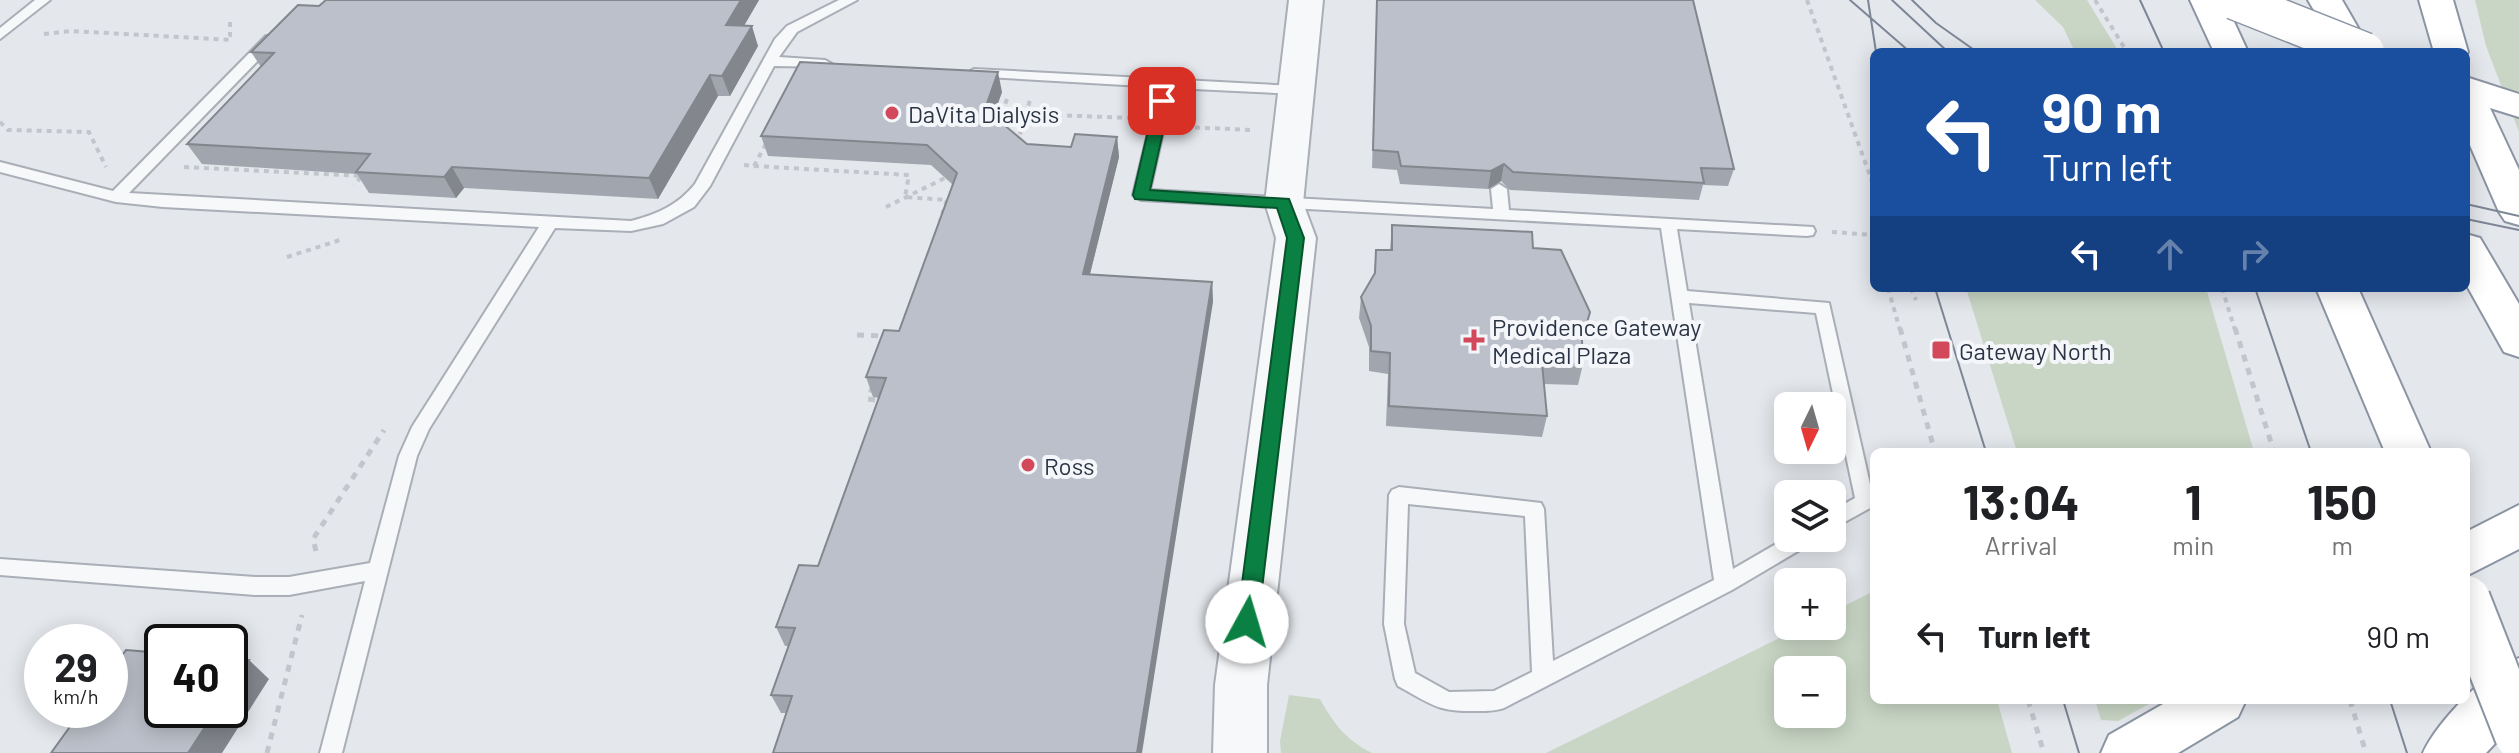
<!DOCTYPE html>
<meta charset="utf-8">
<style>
:root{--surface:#fff;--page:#f6f6f6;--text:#202124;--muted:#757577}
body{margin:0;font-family:Barlow,sans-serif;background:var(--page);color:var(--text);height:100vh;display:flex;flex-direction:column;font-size:30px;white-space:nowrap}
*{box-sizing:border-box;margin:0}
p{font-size:26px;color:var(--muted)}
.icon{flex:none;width:44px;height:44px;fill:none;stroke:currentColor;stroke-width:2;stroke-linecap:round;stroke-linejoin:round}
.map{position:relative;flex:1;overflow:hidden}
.panel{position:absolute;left:1870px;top:448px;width:600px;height:256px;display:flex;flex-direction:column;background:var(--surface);border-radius:12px;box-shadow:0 4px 20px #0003}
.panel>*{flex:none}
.guide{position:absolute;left:1870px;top:48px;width:600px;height:244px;border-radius:12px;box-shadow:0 4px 20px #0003;background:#1a4fa0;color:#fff;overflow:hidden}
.needle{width:52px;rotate:185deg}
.buttons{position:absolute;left:1774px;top:392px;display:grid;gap:16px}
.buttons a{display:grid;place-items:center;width:72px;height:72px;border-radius:12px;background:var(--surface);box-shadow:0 4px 20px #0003;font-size:40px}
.speed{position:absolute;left:24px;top:624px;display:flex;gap:16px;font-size:40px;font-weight:700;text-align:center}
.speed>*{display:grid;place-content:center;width:104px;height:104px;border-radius:50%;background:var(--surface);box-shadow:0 4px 20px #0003;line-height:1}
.speed small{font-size:20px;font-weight:400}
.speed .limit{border:4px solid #111;border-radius:12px;background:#fff;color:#111}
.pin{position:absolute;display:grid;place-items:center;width:68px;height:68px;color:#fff;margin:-34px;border-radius:16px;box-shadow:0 4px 12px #0006}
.me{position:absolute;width:88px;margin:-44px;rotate:6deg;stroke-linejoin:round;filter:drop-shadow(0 0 6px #0008)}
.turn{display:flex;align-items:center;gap:28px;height:168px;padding:0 40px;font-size:36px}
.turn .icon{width:104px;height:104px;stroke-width:2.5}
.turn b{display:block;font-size:56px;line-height:68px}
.lanes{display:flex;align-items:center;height:76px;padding:0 40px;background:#0003;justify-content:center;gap:40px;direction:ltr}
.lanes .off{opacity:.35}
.eta{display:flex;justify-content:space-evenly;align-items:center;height:136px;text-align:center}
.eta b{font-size:48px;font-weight:700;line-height:56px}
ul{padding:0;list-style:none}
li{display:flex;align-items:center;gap:24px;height:104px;padding:0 40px}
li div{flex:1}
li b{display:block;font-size:30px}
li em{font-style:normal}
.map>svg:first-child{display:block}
</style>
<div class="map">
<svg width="2519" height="753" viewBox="0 0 2519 753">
<rect width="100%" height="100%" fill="#e4e7ec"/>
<path fill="#c9d6c5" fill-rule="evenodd" d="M2035 0H2087L2119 52H2075L2063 27Z
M2475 0H2519V132L2486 46Z
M1966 288H2206L2254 452H2017Z
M1874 591V700H1997L2012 753H1546L1804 626H1832V612ZM1788 670H1832V714H1788Z
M1289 695 1320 699C1334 724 1346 740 1372 753H1281L1280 741Z
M2095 700H2156L2118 721 2101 720Z"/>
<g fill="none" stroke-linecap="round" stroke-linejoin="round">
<defs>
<path id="service" d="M35 0H50L0 39V28Z
M839 0H857L797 32 779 57 825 60 832 64 830 67 774 66 710 186 694 207 663 224 631 231 555 228 429 429 417 456 342 753H320L365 581 289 595H255L0 575V559L255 577H289L370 563 399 456 412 427 539 227 163 207 116 202 0 172V162L113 191 266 36H276V42L129 193 631 221C658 214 678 205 695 184L775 39 787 26Z
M974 69 1295 86 1302 90 1295 94 1173 88 1150 190 1493 209 1491 189 1499 184 1507 189 1509 210 1813 227 1815 231 1813 235 1807 236 1677 229 1687 291 1829 303 1874 502 1872 507 1832 529V511L1855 498 1816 313 1689 303 1733 569 1788 537 1813 538 1810 544 1732 590 1504 708C1495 711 1487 711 1478 711 1437 712 1433 705 1398 686L1395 679 1384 624 1389 495 1392 490 1399 487 1541 503 1544 509 1553 661 1714 580 1661 228 1141 200 1133 195 1159 87 969 76 967 73ZM1408 504 1525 516 1532 672 1494 691 1449 692 1415 673 1404 624Z"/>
<path id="tertiary" d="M1289 0H1323L1303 203 1316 238 1267 685V753H1213L1215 685 1276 238 1265 203Z"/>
<path id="motorway" d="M2190 0H2224L2248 52H2214Z
M2308 0H2342L2372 52H2338Z
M2419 0H2453L2468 52 2466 55V52H2434Z
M2466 77 2519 94V117L2490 108 2519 170V225L2505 221 2499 212 2466 136Z
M2466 234 2480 238 2519 304V357L2504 352 2466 284Z
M2316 288H2358L2431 452H2385Z
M2519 505V549L2466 576V532Z
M2519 658V718L2486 753H2423C2437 722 2487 670 2519 658Z
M2170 700H2246L2238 717 2178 753H2101L2109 735Z"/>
</defs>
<use href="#service" stroke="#a9aeb7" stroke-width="4"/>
<use href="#tertiary" stroke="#a9aeb7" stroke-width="4"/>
<use href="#motorway" stroke="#8b94a3" stroke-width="4"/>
<path stroke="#c2c5cb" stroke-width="4" stroke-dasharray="5 5" stroke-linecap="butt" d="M1807 0 1874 187
M2095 0 2127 52
M230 22V35L236 36
M44 34 71 31 233 40
M1007 99 1002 113 1132 118
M0 122 8 130 89 132 106 167
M1185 127 1251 130
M1017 144 1030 100
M744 165 754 166 767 142
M754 166 909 175 905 197 947 200 940 221
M184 167 362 176 354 185
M886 207 945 178
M1832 232 1874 235
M287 257 340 240
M1888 288 1900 330
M1911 288 1916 300
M2222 288 2235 330"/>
<path stroke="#c2c5cb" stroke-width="5" stroke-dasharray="7 7" stroke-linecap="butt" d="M1900 328 1935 452
M2235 328 2274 452
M857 335 885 336
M873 386 868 399 882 401
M316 551 313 539 384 430
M2028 700 2044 753
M2350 700 2366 753
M267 753 302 615"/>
<use href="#service" fill="#f7f8fa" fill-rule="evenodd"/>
<use href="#tertiary" fill="#f7f8fa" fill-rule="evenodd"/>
<use href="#motorway" fill="#fff" fill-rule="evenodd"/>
<path stroke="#7d8696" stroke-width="2" d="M1850 0 1910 52
M1868 0 1876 52
M1892 0 1948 52
M1912 0 1936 23 1977 52
M2140 0 2164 52
M2466 204 2519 216
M2466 219 2519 230
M1935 288 1986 452
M2255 288 2311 452
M2063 700 2079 753
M2390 700 2407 753"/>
<defs>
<path id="motorway-bridge-far1" d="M2234 0 2365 52"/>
<path id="motorway-bridge" d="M2466 600 2519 735"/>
</defs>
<use href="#motorway-bridge-far1" stroke="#8b94a3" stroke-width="41" stroke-linecap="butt"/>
<use href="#motorway-bridge" stroke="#8b94a3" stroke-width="52" stroke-linecap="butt"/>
<use href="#motorway-bridge-far1" stroke="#fff" stroke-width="38"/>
<use href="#motorway-bridge" stroke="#fff" stroke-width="48"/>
</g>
<path fill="#a1a5ae" d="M326 0H759L744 25 758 46 730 96H718L658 199 464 188 456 198 369 193 357 174 202 164 187 144 261 67 251 52 319 6Z
M1377 0H1693L1734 169 1728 186 1703 185 1699 200 1510 190 1501 181 1488 189 1400 184 1397 170 1372 168Z
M1002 92 993 116 1027 144 1071 147 1117 137 1119 157 1090 274 1212 282 1213 302 786 713H781L771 695 789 646H785L776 627 818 566 879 398 873 397 866 377 899 331 953 185 931 165 768 156 761 136Z
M1392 225 1533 248 1582 340 1583 364 1578 385 1544 384 1547 416 1542 437 1386 426 1388 374 1369 371V347L1359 318 1361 297 1374 274 1376 250H1390Z"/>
<path fill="#83868d" d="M741 0H759L733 45 726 25Z
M752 26 758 46 730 96 722 76Z
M998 72 1002 92 989 129 985 109Z
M710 75 718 96 658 199 649 178Z
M1117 137 1119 157 1085 294 1083 274Z
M1504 164 1501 181 1488 189 1491 171Z
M452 167 464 188 456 198 444 177Z
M1212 282 1213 302 1142 753H1137Z
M249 660 269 679 222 753H188L216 710H230V689Z"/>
<path fill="#bbc0ca" stroke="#83868d" stroke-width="2" d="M326 0H741L726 25 752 26 722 76 710 75 649 178 452 167 444 177 356 172 370 154 187 144 274 53 251 52 298 5 319 6Z
M1377 0H1693L1734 169 1701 168 1704 183 1513 172 1504 164 1491 171 1401 166 1398 152 1373 150Z
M800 62 998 72 985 109 1027 144 1071 147 1075 134 1117 137 1083 274 1212 282 1137 753H773L792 696 771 695 795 628 776 627 799 565 818 566 886 378 866 377 884 330 899 331 957 173 927 145 761 136Z
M1392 225 1532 232 1533 248 1561 250 1590 312 1582 340 1583 364 1542 363 1547 416 1389 406 1390 353 1371 351V326L1361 297 1375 273 1376 250H1392Z
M126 650 162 653V710H216L188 753H51L82 710H110V672Z
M230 658 249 660 230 689Z"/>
<path fill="#0b8043" stroke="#07532c" stroke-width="2" d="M1162 96 1170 101 1150 190 1289 199 1304 238 1258 622 1255 629H1240L1237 622 1287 238 1277 208 1135 199 1133 195 1155 101Z"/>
<g fill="#d1495b" stroke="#f4f6f9" stroke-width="3">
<circle cx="892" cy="113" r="8"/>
<path d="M1470 328h8v8h8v8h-8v8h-8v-8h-8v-8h8z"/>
<rect x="1931" y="340" width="20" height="20" rx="4"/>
<circle cx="1028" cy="465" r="8"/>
</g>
<g text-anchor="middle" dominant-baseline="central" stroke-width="8" stroke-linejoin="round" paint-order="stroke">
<g font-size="24" fill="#2b3445" stroke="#f4f6f9" text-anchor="start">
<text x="908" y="113">DaVita Dialysis</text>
<text x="1492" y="326">Providence Gateway<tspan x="1492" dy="28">Medical Plaza</tspan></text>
<text x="1959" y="350">Gateway North</text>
<text x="1044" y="465">Ross</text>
</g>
</g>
</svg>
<div class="buttons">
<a><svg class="needle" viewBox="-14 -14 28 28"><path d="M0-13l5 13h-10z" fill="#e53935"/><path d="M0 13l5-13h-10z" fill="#757577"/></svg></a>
<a><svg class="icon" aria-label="layers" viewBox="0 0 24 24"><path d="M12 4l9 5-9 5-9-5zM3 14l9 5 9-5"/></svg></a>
<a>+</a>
<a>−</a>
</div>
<div class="speed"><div>29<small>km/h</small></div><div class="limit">40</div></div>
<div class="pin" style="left:1162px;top:101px;background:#d93025"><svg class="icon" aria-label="arrive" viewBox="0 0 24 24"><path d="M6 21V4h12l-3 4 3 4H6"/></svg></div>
<svg class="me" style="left:1247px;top:622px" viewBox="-20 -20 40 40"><circle r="19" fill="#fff"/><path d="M0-13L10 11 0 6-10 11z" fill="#0b8043"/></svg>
<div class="guide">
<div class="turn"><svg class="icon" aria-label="left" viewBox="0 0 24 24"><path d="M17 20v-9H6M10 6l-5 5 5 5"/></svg><div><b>90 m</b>Turn left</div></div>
<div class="lanes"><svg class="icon" aria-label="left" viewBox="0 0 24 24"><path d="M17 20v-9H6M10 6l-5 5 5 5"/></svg><svg class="icon off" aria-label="ahead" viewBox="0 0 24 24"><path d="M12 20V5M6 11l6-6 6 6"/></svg><svg class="icon off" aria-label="right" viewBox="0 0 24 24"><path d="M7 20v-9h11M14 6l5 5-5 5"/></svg></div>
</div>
<section class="panel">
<div class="eta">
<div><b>13:04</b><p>Arrival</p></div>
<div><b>1</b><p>min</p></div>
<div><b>150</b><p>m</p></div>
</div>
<ul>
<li><svg class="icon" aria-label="left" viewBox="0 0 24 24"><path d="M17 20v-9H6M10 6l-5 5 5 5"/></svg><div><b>Turn left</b></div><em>90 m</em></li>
</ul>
</section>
</div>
